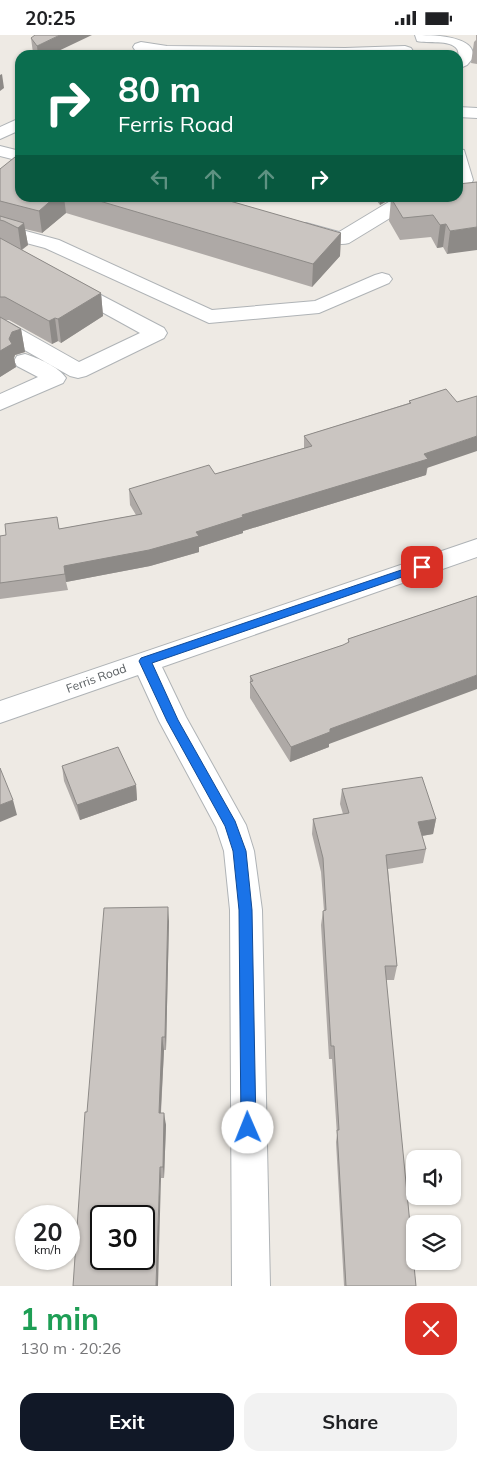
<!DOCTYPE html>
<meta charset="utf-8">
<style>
:root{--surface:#fff;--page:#f2f2f2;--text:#202124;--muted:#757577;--accent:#111827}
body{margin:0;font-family:Mulish,sans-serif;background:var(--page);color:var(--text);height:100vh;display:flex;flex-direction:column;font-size:19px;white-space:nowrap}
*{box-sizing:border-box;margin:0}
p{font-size:16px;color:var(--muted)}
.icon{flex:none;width:28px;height:28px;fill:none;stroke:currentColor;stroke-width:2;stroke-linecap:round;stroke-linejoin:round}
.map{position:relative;height:1251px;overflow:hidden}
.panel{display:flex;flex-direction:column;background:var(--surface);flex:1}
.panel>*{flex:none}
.top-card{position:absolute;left:15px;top:15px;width:448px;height:152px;border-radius:15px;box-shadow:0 1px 4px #0004;background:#0b6e4f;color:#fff;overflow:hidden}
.tools{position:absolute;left:406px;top:1115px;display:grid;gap:10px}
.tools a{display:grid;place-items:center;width:55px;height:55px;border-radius:10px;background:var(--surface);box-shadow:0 1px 4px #0004;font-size:25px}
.speed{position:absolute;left:15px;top:1170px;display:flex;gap:10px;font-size:25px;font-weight:700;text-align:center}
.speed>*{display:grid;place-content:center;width:65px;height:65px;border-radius:50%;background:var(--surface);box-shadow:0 1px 4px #0004;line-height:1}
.speed small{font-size:12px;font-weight:400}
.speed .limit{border:2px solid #111;border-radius:8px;background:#fff;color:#111}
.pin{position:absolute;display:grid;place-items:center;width:42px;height:42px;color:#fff;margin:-21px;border-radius:10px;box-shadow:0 2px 8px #0006}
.me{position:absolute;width:55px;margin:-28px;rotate:359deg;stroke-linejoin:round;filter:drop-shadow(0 0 4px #0008)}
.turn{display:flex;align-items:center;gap:18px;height:105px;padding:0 20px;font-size:22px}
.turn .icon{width:65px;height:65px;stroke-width:2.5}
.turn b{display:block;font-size:35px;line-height:42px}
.lanes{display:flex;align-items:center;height:48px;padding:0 20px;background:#0003;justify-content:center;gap:25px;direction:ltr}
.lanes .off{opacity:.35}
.round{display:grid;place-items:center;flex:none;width:52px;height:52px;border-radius:15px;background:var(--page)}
.head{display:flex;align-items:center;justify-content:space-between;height:85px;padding:0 20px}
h1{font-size:30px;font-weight:700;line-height:38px;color:#1e9e55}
.cta{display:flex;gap:10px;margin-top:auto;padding:10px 20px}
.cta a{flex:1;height:58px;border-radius:15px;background:var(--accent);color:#fff;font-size:20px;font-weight:700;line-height:58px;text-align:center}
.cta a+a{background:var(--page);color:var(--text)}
.status{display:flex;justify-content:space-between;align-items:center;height:35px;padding:0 25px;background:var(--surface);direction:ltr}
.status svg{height:14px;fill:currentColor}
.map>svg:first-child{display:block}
</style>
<div class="status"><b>20:25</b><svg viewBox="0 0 49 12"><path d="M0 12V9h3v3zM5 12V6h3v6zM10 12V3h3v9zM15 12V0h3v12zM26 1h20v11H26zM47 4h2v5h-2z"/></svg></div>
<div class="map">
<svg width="477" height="1251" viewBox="0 0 477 1251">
<rect width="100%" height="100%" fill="#eeeae4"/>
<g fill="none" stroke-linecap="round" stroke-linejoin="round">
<defs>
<path id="minor" d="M415 0C431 0 477 0 473 23L467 30 458 34C458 29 460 18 457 14 450 4 427 9 417 6Z
M141 7 167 11 345 13 405 11 411 13 413 16 409 20H161L135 15 133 12 135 9Z
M458 72 477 73V83L458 82Z
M20 83V95L0 104V92Z
M0 111 20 116V126L0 121Z
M458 114 464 115 473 145 471 149 458 153Z
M397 162H420L418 166 349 208C334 212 314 202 299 198L296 194 299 190 306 188 339 197Z
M0 189 59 205 212 275 315 266 375 240 382 238 389 240 392 244 389 248 319 278 209 288 45 213 0 201Z
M69 245 76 247 164 293 167 298 164 303 86 341 78 343 70 341 0 301V286L8 287 79 327 140 298 62 255 59 251 62 247Z
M25 319C38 323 59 332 66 343L63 348 0 375V359L38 342 17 331 14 326 17 321Z
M477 504V522L162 632 186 682 246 790 254 816 262 875 270 1251H232L230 875 224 816 216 792 159 686 138 640 0 688V666Z"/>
</defs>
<use href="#minor" stroke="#afb3b6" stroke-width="2"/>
<use href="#minor" fill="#fff" fill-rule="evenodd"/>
</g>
<path fill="#aea9a6" d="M476 0H477V29L471 28 474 7 476 5Z
M31 3 50 20H35L33 18Z
M0 134 20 162H216L341 198 340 221 312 252 66 178 42 198 25 194 28 210 22 215 101 258 103 281 61 308 58 306 52 309 9 285H5L21 294 25 317 15 320 14 323 16 332 0 342Z
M374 162H458L447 219 443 212 437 213 431 202 400 205 389 186 391 164 380 170Z
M446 354 426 440 243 496V498L199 512V517L150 531 66 547 68 555 0 564V501L59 494 136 480 130 470 129 454 215 439 304 413V401L409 368V366Z
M477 561 329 709V712L290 727 250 663V641L343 610 348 608V604Z
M62 731 136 750 137 765 80 785 64 746Z
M342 754 436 784 433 799 422 801 426 814 423 828 388 834 397 931 394 945H386L416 1251H344L336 1107 337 1100 332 1024H329L321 890 323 876H324L321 837 312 799 313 784 343 779 340 769Z
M169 886 166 1015H164L161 1078 166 1090 164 1143H161L87 1077Z"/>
<path fill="#8d8a87" d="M60 0H92L50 20H38L37 11Z
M2 39 4 53 0 56V40Z
M55 162H64L66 178 42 198 39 176Z
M380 162H393L380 170Z
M24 188 28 210 21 215 18 193Z
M446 189 443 212 437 213 440 190Z
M477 192V215L447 219 450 196Z
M341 198 340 221 312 252 313 229Z
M101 258 103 281 61 308 58 284Z
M55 283 58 306 52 309 49 286Z
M21 294 25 317 15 320 14 323 16 332 0 342V316L9 304 12 297Z
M477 401V416L427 433 426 440 243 496V498L199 512V517L150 531 66 547 64 531 196 497 242 480Z
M477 640V654L329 709V712L290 727 291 712 330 694Z
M136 750 137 765 80 785 77 770Z
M13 765 17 780 0 787V770Z
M436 784 433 799 415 802 418 787Z
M168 872 169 886 166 1015 165 1002Z
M162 1002 164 1015 160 1090 159 1078Z
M164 1078 166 1090 164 1143 163 1132Z
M160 1132 161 1143 158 1251H156Z"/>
<path fill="#cac5c1" stroke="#8d8a87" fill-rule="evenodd" d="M35 0H60L37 11 31 3Z
M20 118V162H55L39 176 0 166V134Z
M477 147V192L450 196 446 189 440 190 433 180 403 183 391 163 392 162H458V149Z
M86 162H216L341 198 313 229Z
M0 181 24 188 18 193 4 186 0 185Z
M0 203 101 258 58 284 55 283 49 286 5 262H0Z
M0 282 21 294 12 297 9 304 12 309 0 316Z
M446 354 457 367 477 361V401L424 419 428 424 242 480 243 482 196 497 199 501 149 515 64 531 65 539 0 548V501L6 500 5 489 57 482 59 494 142 479 129 454 209 430 215 439 312 411 304 401 411 368 409 366Z
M477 561V640L330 694V697L291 712 250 647 253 646 250 641 343 610 349 607 348 604Z
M118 712 136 750 77 770 62 731Z
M0 733 13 765 0 770Z
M422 742 436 784 418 787 426 814 386 820 397 931H385L416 1251H346L337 1095H339L334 1011H331L323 876 326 875 323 823 313 784 349 778 342 754Z
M168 872 165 1002H162L159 1078H164L163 1132H160L156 1251H73L85 1077H87L104 873ZM101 1181H144V1224H101Z"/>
<path fill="#1a73e8" stroke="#114b97" d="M422 528 425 529 427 532 425 534 152 628 178 685 235 786 246 816 252 875 256 1093 254 1098 248 1100 243 1098 241 1093 239 875 233 816 225 791 167 686 139 626 141 623Z"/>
<g text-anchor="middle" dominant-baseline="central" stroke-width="4" stroke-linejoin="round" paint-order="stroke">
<g font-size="12" fill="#5c6164" stroke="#fff">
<text transform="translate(96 643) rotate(-20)">Ferris Road</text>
</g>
</g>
</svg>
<div class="tools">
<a><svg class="icon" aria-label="sound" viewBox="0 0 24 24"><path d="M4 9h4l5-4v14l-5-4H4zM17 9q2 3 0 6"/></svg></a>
<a><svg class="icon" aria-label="layers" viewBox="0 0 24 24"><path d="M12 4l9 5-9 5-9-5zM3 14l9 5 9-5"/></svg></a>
</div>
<div class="speed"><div>20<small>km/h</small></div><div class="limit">30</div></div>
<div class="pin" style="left:422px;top:532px;background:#d93025"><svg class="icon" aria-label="arrive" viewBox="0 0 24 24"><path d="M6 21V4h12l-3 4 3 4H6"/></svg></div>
<svg class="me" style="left:248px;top:1093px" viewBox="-20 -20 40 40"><circle r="19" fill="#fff"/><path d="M0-13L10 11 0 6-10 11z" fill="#1a73e8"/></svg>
<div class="top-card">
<div class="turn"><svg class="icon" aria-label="right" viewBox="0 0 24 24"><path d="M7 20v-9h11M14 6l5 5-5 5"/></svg><div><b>80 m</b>Ferris Road</div></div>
<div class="lanes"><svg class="icon off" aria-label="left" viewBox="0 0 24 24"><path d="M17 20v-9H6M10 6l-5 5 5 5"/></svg><svg class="icon off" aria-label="ahead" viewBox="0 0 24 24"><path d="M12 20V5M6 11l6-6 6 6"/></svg><svg class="icon off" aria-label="ahead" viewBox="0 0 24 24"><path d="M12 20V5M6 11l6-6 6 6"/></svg><svg class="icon" aria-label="right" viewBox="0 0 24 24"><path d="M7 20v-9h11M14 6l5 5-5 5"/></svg></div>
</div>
</div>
<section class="panel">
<div class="head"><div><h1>1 min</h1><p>130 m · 20:26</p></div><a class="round" style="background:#d93025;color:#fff"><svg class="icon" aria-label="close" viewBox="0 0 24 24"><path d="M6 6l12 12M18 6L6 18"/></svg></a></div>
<div class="cta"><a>Exit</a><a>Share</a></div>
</section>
